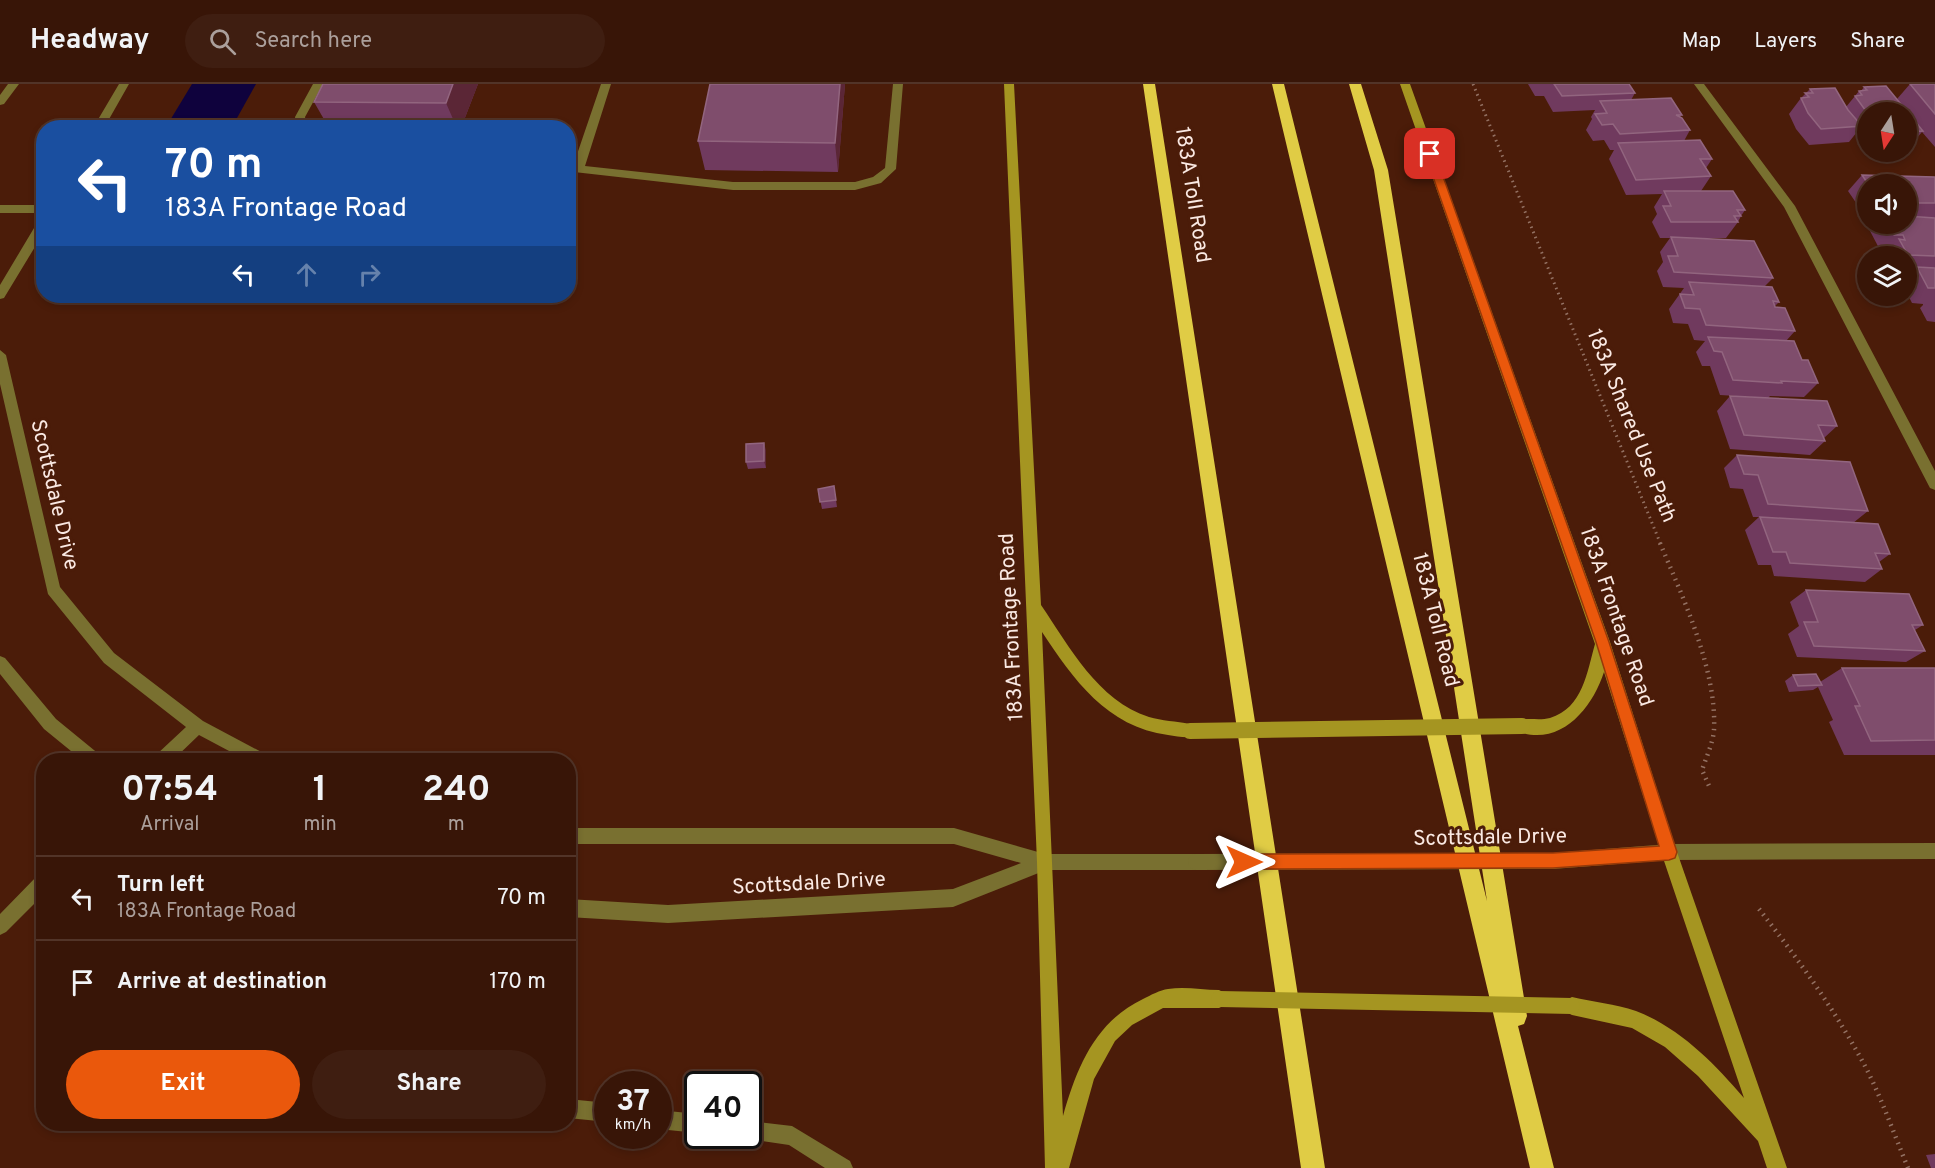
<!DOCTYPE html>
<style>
:root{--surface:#381507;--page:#3f1e11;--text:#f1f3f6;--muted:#ab9f9b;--line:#523428;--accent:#ea580c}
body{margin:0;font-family:Overpass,sans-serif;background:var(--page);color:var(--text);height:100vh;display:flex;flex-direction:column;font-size:22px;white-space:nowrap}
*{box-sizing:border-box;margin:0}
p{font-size:20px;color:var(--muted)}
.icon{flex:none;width:33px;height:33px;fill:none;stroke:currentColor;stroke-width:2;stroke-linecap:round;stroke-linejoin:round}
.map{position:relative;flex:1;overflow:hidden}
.sheet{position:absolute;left:36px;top:669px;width:540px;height:378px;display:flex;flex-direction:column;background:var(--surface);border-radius:24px;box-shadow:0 3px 9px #0003,0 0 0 2px var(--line)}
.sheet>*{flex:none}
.hud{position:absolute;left:36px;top:36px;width:540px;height:183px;border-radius:24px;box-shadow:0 3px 9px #0003,0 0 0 2px var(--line);background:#1a4fa0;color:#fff;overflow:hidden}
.needle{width:39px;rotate:192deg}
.controls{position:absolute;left:1857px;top:18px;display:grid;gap:12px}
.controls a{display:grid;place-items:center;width:60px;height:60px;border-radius:50%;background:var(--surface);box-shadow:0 3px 9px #0003,0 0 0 2px var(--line);font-size:30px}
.speed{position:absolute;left:594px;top:987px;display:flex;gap:12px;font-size:30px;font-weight:700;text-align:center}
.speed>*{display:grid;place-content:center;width:78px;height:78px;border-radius:50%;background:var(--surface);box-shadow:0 3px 9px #0003,0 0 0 2px var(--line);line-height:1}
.speed small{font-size:15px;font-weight:400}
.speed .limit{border:3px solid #111;border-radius:9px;background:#fff;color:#111}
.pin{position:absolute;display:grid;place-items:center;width:51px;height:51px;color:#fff;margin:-26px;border-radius:12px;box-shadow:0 3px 9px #0006}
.me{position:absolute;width:66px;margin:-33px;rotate:90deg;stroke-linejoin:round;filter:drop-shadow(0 0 4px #0008)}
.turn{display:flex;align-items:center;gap:21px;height:126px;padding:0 30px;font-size:27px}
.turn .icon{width:78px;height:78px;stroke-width:2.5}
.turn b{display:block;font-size:42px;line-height:51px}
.lanes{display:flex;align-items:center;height:57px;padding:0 30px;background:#0003;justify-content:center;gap:30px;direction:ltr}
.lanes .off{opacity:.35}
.eta{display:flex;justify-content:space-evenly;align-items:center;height:102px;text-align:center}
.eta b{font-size:36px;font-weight:700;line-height:42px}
.button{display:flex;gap:12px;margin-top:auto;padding:12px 30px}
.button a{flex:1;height:69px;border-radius:36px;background:var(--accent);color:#fff;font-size:24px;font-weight:700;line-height:69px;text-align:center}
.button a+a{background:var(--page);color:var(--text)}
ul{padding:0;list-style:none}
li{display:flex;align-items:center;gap:18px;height:84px;padding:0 30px;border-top:2px solid var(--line)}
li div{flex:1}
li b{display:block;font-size:22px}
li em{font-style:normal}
header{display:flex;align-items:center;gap:36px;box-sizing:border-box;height:84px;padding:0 30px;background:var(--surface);border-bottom:2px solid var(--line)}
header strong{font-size:28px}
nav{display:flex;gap:33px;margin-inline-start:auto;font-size:21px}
.search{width:420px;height:54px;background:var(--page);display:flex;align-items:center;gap:15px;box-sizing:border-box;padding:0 21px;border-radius:33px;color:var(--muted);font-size:22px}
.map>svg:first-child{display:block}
</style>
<header>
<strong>Headway</strong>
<div class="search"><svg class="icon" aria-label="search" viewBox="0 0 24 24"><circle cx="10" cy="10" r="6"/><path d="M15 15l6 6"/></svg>Search here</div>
<nav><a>Map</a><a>Layers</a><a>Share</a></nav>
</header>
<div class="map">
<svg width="1935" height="1084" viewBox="0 0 1935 1084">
<rect width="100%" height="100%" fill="#4b1c09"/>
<path fill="#0f023d" d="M192 0H256L232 43H166Z"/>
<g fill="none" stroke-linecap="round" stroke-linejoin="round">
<path stroke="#937163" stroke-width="3" stroke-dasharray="1.5 4" stroke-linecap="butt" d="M1473 0 1661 461"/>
<path stroke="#937163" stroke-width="4.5" stroke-dasharray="1.5 5" stroke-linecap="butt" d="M1660 459C1683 514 1717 586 1714 646 1713 659 1706 674 1702 686L1710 704
M1759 825C1798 875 1835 926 1865 982 1882 1015 1894 1050 1908 1084"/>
<path fill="#797030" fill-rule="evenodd" d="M8 0H19L4 20 0 21V11Z
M313 0H323L305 33 307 44H296L295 33Z
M601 0H611L585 82 733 98H855L873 93 885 84 893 0H903L896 85 881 99 855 106H733L574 88 572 85Z
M0 121H44V129H0Z
M568 1015 608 1019V1038L568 1034Z
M658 1026 698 1030V1049L658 1045Z
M748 1037 792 1042 850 1077 853 1084H825L789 1061 741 1054 740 1052H748Z"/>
<path fill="#797030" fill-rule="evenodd" d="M119 0H129L104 44H93Z
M1694 0H1704L1795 122 1935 387V406L1930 404 1784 123Z
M44 133V148L4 214 0 215V201L40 134Z
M0 266 6 271 60 503 114 569 203 637 267 671 269 676H246L199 651 173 676H154L156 671 186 643 104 579 48 510 0 300Z
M0 572 5 574 56 635 100 671 102 676H82L44 645 0 590Z
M568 744H954L1045 770 1051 772 1053 778 1051 784 953 823 668 839 568 833V815L668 821 953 805 1021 779 954 760H568Z
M44 789V810L6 848 0 851V830L38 791Z"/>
<path fill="#797030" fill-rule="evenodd" d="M1935 759V775L1669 776 1553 785 1547 783 1545 777 1547 771 1553 769 1669 760Z
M1045 770H1196L1202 772 1204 778 1202 784 1196 786H1045L1039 784 1037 778 1039 772Z"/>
<path fill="#a59521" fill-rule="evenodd" d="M1004 0H1014L1041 521C1069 562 1098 617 1149 633 1162 637 1176 637 1190 640L1196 642 1198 647 1196 652C1187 655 1177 652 1168 651 1107 643 1073 595 1042 548L1063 1032C1077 983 1095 938 1143 915 1151 911 1160 906 1168 905 1185 902 1202 906 1219 906L1225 909 1228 915 1225 921 1219 924H1163L1132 941 1115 957 1094 995 1069 1084H1045L1037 778Z
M1400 0H1410L1610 558 1677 768 1787 1084H1767L1758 1057 1698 992 1665 963 1632 944 1572 931 1566 928 1563 922 1566 916 1572 913C1593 918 1615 920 1636 927 1680 944 1714 979 1744 1014L1661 768 1604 588C1592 625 1560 664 1516 647L1514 642 1516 637C1527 633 1539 637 1550 634 1583 624 1587 588 1595 560Z"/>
<path fill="#e0cc45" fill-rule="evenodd" d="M1143 0H1155L1325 1084H1301Z
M1272 0H1284L1487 817 1374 86 1349 0H1361L1388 86 1527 932 1524 940 1518 942 1554 1084H1530Z"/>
<path stroke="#797030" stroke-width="16" d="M1196 778 1553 777"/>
<path stroke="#a59521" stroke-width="16" d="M1190 647 1522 642
M1219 915 1572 922"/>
</g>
<path fill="#703a5e" d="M478 0 461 44H329L314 18Z
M845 0 838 88 705 86 698 57Z
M1528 0H1629L1635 9 1631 16 1682 31 1680 33 1690 46 1684 57 1712 75 1706 84 1711 92 1701 107 1745 126 1741 132 1738 138 1726 154H1686L1773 194 1765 202 1779 218 1775 222 1795 247 1786 257 1802 276 1818 299 1804 313 1770 312 1768 314 1720 311 1710 282H1702L1696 268 1705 257 1694 256 1688 240 1673 239 1669 225 1684 204 1663 203 1657 187 1663 178 1660 168 1670 154H1660L1652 138 1657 130 1654 123 1662 110 1626 111 1609 75 1614 66H1610L1604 56 1593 57 1586 46 1592 35 1591 33 1595 26 1553 28 1544 12H1535Z
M1910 0H1935V63L1922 48 1909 63H1906V28H1868V64L1857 48 1849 58 1809 61 1796 45 1789 30 1801 14 1810 5 1846 23 1855 12 1859 7H1861L1864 3 1897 15Z
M1862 91 1935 93V238L1927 237 1920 224 1923 221V220L1912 219 1906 207V194L1913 187H1906V172H1886L1885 171 1888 167 1880 166 1870 147 1876 140H1906V100H1868V129H1863L1848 107Z
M1730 312 1837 342 1824 354 1825 357 1810 371 1730 365 1717 327Z
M766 366V384L748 385 746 378Z
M1737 371 1868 427 1853 439 1890 470 1879 478 1882 485 1865 498 1774 492 1771 481H1758L1745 446 1759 433H1753L1743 405 1730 404 1724 384Z
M834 402 837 423 822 425 818 405Z
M1806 506 1923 541 1915 546 1925 567 1906 578 1797 573 1788 550 1799 542 1790 518Z
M1842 584H1935V671H1844L1829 638 1833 636 1818 603 1813 606 1789 608 1785 597 1793 591 1820 598Z
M1935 1070V1084H1931L1926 1071Z"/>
<path fill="#5b2636" d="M453 0H478L461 44H457L446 19Z
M840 0H845L838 88 835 59Z
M764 359 766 366V384L764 377Z"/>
<path fill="#7f4d6c" stroke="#92657f" stroke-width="1.5" d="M323 0H453L446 19 314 18Z
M710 0H840L835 59 698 57Z
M1554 0H1629L1635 9 1562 12Z
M1910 0H1935V30Z
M1886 2 1923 47 1906 48V28H1868V30L1855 12 1862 11 1859 7 1867 6 1864 3Z
M1835 4 1848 26 1862 42 1821 45 1808 29 1801 14 1809 13 1805 9H1813L1810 5Z
M1671 14 1682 31H1676L1682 34 1690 46 1620 50 1613 40 1602 41 1595 30 1607 29 1600 17Z
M1700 56 1712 75H1700L1711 92 1636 96 1618 59Z
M1862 91 1935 93V119H1908L1906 118V100H1868Z
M1664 107H1733L1745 126H1737L1741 132H1734L1738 138H1671L1663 122H1671Z
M1906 132 1935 134V172L1908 171 1899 155 1905 156 1903 151H1894L1888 140H1906Z
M1671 153 1754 157 1773 194 1674 188 1668 172H1678Z
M1917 183 1935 184V204H1928Z
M1689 198 1772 203 1779 218 1773 217 1775 223 1785 224 1795 247 1706 241 1700 225 1685 224 1680 210 1694 211Z
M1708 253 1794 257 1802 276H1808L1818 299 1781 297 1782 299 1733 296 1722 268 1714 267Z
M1730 312 1827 317 1837 342 1818 341 1825 357 1744 351Z
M764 359V377L746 378V360Z
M1737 371 1850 378 1868 427 1768 420 1758 391 1744 390Z
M834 402 836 416 820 418 818 405Z
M1760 433 1878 440 1890 470 1875 469 1882 485 1790 479 1786 468H1773Z
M1806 506 1909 510 1923 541H1912L1925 567 1814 562 1804 538H1818Z
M1842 584H1935V656L1871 657 1855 622H1860Z
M1816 590 1822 601 1798 602 1793 591Z"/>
<path fill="#ea580c" stroke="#983908" stroke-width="1.5" d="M1430 66 1435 70 1609 558 1677 768 1675 774 1669 776 1553 784 1244 785 1239 783 1236 778 1239 772 1244 770 1553 769 1659 762 1596 558 1425 70Z"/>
<g text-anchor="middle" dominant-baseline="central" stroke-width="6" stroke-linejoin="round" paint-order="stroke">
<g font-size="21" fill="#fae9e3" stroke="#4b1c09">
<text transform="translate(1192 111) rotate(81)">183A Toll Road</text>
<text transform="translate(1631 342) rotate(68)">183A Shared Use Path</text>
<text transform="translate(54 411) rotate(77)">Scottsdale Drive</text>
<text transform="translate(1616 533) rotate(71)">183A Frontage Road</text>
<text transform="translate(1435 536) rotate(76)">183A Toll Road</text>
<text transform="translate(1012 543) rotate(-93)">183A Frontage Road</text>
<text transform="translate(1490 754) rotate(-1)">Scottsdale Drive</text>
<text transform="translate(809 800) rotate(-3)">Scottsdale Drive</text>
</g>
</g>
</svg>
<div class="controls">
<a><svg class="needle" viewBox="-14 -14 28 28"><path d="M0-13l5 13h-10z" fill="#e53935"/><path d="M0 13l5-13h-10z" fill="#ab9f9b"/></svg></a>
<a><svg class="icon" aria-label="sound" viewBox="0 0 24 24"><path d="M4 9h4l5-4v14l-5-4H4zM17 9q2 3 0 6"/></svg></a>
<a><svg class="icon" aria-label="layers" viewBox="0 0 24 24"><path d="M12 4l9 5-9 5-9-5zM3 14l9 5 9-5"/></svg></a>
</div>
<div class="speed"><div>37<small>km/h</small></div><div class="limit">40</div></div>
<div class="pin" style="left:1430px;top:70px;background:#d93025"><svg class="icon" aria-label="arrive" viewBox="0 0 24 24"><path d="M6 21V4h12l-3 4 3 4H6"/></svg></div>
<svg class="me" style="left:1244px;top:778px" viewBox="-20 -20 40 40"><path d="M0-17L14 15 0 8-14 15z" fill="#ea580c" stroke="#fff" stroke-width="4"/></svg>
<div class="hud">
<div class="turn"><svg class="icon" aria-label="left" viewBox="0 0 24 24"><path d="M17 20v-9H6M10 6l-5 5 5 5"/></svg><div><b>70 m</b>183A Frontage Road</div></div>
<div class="lanes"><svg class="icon" aria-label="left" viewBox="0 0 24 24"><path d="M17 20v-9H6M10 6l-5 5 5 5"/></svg><svg class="icon off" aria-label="ahead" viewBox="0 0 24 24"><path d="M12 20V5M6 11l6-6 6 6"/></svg><svg class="icon off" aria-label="right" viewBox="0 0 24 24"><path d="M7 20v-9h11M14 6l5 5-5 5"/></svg></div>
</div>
<section class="sheet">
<div class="eta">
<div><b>07:54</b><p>Arrival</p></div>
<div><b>1</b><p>min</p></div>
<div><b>240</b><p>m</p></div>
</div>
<ul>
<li><svg class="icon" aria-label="left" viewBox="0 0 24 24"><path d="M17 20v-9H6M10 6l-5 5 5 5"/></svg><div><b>Turn left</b><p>183A Frontage Road</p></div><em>70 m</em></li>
<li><svg class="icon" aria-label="arrive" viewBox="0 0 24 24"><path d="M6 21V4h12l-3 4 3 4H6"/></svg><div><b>Arrive at destination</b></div><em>170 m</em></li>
</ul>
<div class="button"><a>Exit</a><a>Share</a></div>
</section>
</div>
